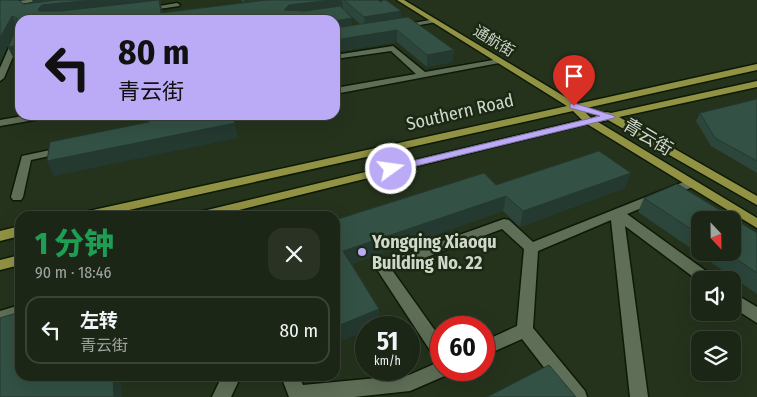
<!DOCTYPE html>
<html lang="zh">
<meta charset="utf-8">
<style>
:root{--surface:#1c2616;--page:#293223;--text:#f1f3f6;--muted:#a0a5a1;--line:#3a4335}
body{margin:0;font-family:"Fira Sans Condensed","Noto Sans SC",sans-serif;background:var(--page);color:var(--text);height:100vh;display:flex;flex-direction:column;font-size:19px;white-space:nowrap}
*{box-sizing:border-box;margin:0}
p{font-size:16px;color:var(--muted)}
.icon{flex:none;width:28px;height:28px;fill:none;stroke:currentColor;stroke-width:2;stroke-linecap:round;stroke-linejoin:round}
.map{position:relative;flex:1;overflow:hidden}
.drawer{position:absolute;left:15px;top:211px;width:325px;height:170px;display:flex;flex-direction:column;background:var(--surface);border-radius:15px;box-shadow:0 5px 20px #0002,0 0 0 1px var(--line)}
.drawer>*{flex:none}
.hud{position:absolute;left:15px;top:15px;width:325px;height:105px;border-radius:15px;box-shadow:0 5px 20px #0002,0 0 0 1px var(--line);background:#bbaaf6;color:#111;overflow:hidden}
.needle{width:32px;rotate:158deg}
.buttons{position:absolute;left:691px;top:211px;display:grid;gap:10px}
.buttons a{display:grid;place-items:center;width:50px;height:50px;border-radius:10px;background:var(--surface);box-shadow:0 5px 20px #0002,0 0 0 1px var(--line);font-size:25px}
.speed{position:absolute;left:355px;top:316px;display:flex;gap:10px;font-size:25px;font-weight:700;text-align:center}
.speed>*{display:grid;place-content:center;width:65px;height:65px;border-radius:50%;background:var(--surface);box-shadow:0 5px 20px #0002,0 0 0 1px var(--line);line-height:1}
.speed small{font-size:12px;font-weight:400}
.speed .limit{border:8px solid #d22;background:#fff;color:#111}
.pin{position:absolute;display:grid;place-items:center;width:42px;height:42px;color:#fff;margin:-51px -21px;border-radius:50% 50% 50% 0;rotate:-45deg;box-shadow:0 0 5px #0007}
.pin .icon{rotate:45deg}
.me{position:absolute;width:55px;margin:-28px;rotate:76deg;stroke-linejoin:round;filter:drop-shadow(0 0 4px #0008)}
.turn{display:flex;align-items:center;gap:18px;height:105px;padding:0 20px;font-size:22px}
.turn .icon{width:65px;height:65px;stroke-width:2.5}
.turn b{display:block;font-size:35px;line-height:42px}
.round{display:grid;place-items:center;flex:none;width:52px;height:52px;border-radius:15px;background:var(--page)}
.headline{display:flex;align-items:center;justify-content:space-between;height:85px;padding:0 20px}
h1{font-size:30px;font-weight:800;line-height:38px;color:#1e9e55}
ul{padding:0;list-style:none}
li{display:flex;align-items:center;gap:15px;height:68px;margin:0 10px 8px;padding:0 10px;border:2px solid var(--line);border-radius:15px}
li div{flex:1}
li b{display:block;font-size:19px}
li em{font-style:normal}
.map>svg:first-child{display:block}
</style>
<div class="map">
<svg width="757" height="397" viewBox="0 0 757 397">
<rect width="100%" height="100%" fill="#25331d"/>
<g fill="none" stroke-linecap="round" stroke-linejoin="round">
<defs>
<path id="minor" d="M27 0H46L0 7V3Z
M177 3 180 5 179 6 145 11 142 9Z
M435 19 438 21 437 22 402 28 398 26Z
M17 29H20V40L4 78 0 81V68Z
M393 46 425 72 499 59 503 61 499 63 335 94V88L416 74 391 51 335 59V55Z
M29 115H51L46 118 0 126V120Z
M64 147 69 150 68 152 31 160 23 197 21 200H13L11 197 22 156Z
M691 179 697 183 695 186 627 214 713 276 716 280H700V282L625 226 648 397H630L611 220 538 251 533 328 585 391 587 397H567L522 339 484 356V341L517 326 524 249 502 229 392 270 441 339V361L435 358 376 268 378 264 504 219 509 220 533 242Z
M732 292 757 307V323L732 307Z
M20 305V318L0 325V311Z
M441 361V370H449L447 375 410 391 354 397H289L281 376H299L303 385 409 375Z
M222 376H241L231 397H212Z"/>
<path id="major" d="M397 0H404L577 104 757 64V70L582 109 591 118 607 112 611 113 757 81V87L619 117 757 196V205L608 120 598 122 757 218V228L587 124 215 216H192L199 212 582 120 573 111 102 216H78L79 213 84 212 567 106Z
M20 226V236L0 241V231Z
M20 255V265L0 270V260Z"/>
</defs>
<use href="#minor" stroke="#0d1a06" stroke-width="3"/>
<use href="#major" stroke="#0d1a06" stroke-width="3"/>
<use href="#minor" fill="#5f6f57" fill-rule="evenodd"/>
<use href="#major" fill="#929244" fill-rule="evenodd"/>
</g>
<path fill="#2c463b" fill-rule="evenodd" d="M0 0 24 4 33 3 32 0H160L162 13 243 3 241 0H378L401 18 454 50 452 62 427 67 397 42 335 52V40L20 20V58L14 59 8 47 17 28 0 61ZM343 9 360 24 352 26Z
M757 99V173L711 146 696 121 700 113Z
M496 185 625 188 520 227 503 211 352 264 379 309V326L374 328H366V331L335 343V220Z
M644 198 757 233V294L638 212ZM700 220 732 252H700Z"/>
<path fill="#243930" d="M32 0H160L164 20H42Z
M244 0H298L245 6Z
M332 0H342L343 9 290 16 284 10 289 5Z
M401 11V22L365 28 364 17Z
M12 16 17 27 0 61V38Z
M352 18V30L335 33V21Z
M397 30V42L335 52V40Z
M20 45V58L14 59 8 47Z
M454 50 452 62 427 67V55Z
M233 115 238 138 54 176 47 161Z
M631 173 625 188 520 227 523 211Z
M506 196 503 211 344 267 343 251Z
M379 309V326L374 328H366V331L335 343V327Z
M113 376H133L121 381 122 397H114Z"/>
<path fill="#335145" stroke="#243930" d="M0 0H19V1L24 4 57 0H92L42 5 38 9 39 11H61L159 0 161 13 267 0H332L289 5 284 10 305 11 340 6 352 18 335 21V20H20V45L8 47 17 28V18L12 16 0 38Z
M344 0H378L381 2 383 0H386L401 11 364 17Z
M408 17 454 50 427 55 397 30 335 40V28Z
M757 99V161L715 138 700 113Z
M148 115H233L235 123 47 161 50 142 149 122Z
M599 151 631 173 523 211 506 196 343 251 379 309 335 327V220L484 173 496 185Z
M677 184 757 233V273L726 252H732V220H700V235L644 198Z
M20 312V376H113L114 397H0V318Z
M549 365 576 397H487Z"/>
<path fill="#bbaaf6" stroke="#7a6ea0" d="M574 103 615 116 614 118 391 172 386 169 387 167 600 116 570 108V104Z"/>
<circle fill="#bbaaf6" stroke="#1b2914" stroke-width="2" cx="362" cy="252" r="5"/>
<g text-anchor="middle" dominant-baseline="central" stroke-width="5" stroke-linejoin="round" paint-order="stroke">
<g font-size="15" fill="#cfd8ca" stroke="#1b2914">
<text transform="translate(494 41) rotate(31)">通航街</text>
</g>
<g font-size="18" fill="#cfd8ca" stroke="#1b2914">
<text transform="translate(460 112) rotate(-13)">Southern Road</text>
<text transform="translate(648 137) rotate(31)">青云街</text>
</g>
<g font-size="18" font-weight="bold" fill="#cfd8ca" stroke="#1b2914" text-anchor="start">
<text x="372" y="242">Yongqing Xiaoqu<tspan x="372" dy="21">Building No. 22</tspan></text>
</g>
</g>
</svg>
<div class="buttons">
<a><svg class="needle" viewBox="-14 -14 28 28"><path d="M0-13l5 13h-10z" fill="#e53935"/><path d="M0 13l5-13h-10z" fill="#a0a5a1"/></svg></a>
<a><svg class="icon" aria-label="sound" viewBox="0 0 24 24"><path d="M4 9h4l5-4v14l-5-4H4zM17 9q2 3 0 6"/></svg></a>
<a><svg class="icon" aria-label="layers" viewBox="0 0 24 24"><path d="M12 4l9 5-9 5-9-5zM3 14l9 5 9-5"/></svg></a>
</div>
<div class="speed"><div>51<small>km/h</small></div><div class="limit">60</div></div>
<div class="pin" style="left:574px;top:106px;background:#d93025"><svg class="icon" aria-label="arrive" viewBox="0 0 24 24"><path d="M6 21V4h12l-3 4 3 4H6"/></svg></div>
<svg class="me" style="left:391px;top:169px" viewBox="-20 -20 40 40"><circle r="17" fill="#bbaaf6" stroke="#fff" stroke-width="3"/><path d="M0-11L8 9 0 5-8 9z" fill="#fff"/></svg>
<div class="hud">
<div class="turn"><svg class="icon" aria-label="left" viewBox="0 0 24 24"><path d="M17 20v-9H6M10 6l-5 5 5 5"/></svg><div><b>80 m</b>青云街</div></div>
</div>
<section class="drawer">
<div class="headline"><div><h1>1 分钟</h1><p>90 m · 18:46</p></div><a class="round"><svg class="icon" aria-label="close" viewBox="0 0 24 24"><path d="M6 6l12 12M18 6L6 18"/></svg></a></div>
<ul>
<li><svg class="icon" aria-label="left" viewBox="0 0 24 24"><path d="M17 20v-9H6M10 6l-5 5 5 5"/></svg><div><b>左转</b><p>青云街</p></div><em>80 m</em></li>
</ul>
</section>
</div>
